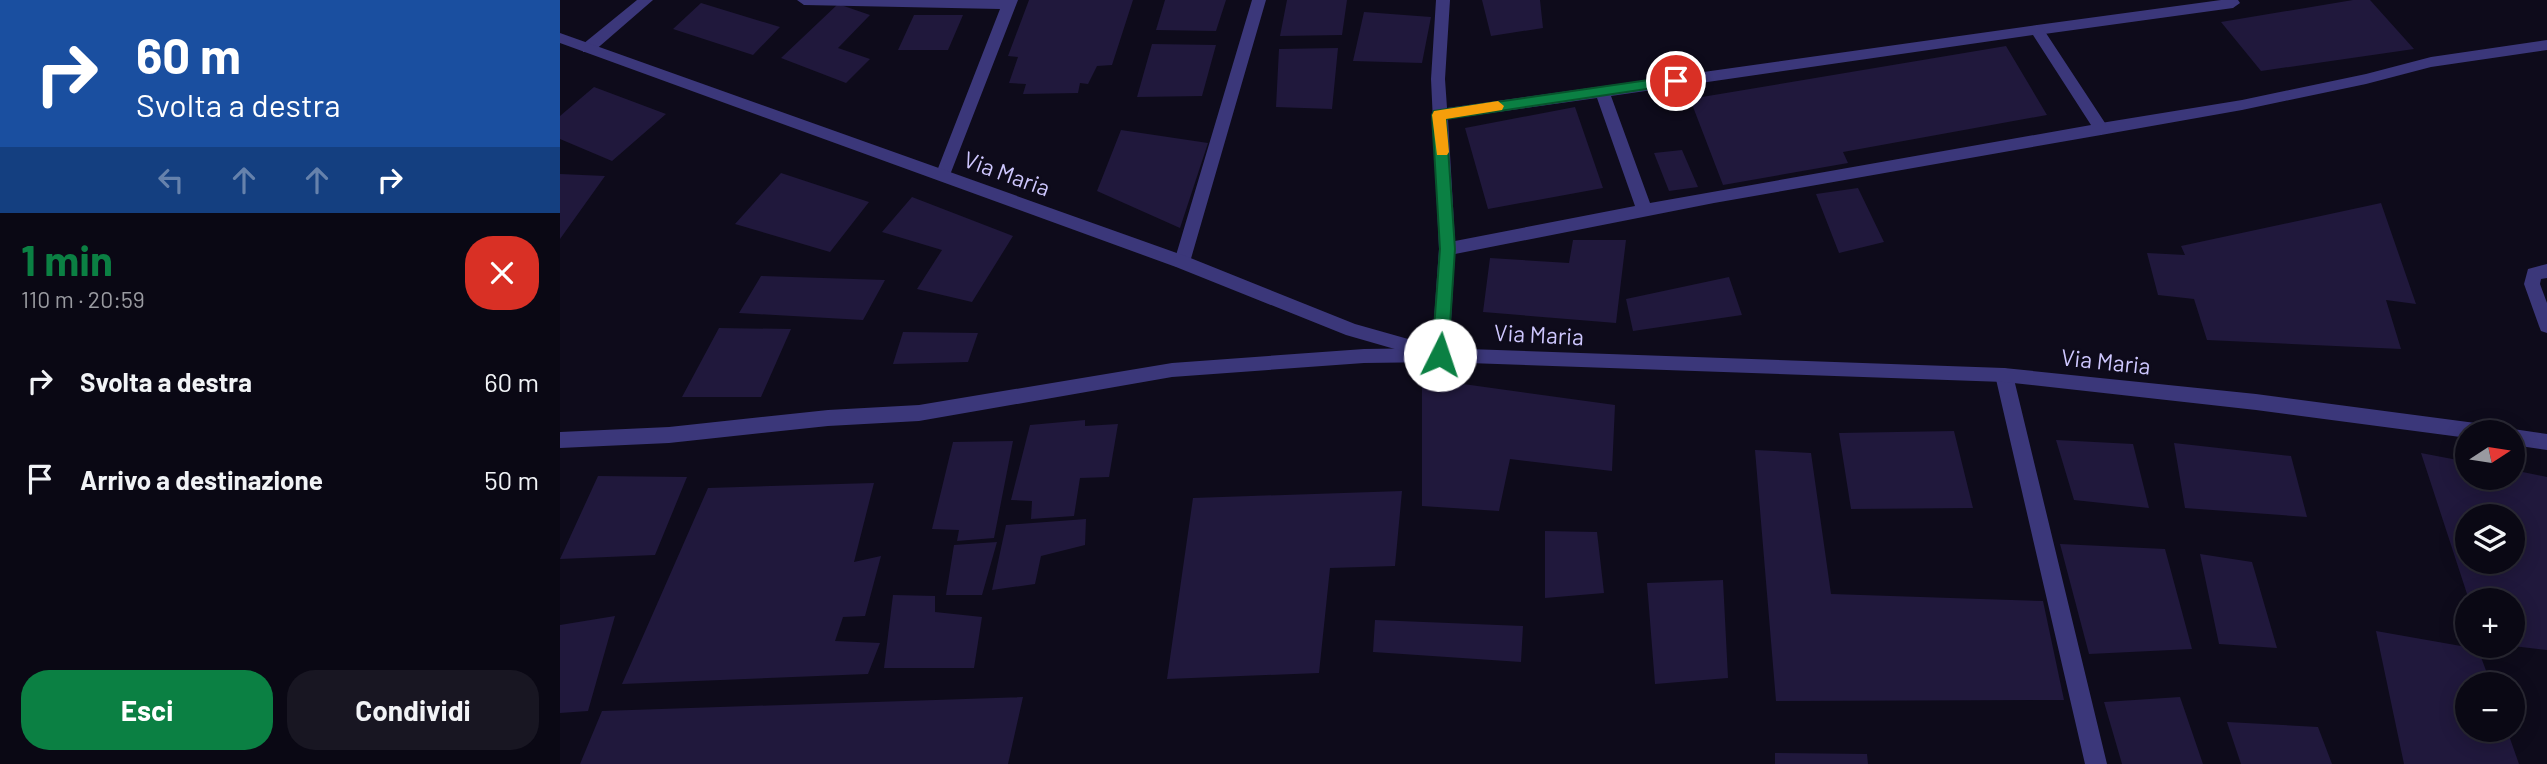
<!DOCTYPE html>
<html lang="it">
<meta charset="utf-8">
<style>
:root{--surface:#0a0814;--page:#181622;--text:#f1f3f6;--muted:#999aa0;--line:#2a2934;--accent:#0b8043}
body{margin:0;font-family:Barlow,sans-serif;background:var(--page);color:var(--text);height:100vh;display:flex;flex-direction:column;font-size:26px;white-space:nowrap}
*{box-sizing:border-box;margin:0}
p{font-size:23px;color:var(--muted)}
.icon{flex:none;width:38px;height:38px;fill:none;stroke:currentColor;stroke-width:2;stroke-linecap:round;stroke-linejoin:round}
.map{position:relative;flex:1;overflow:hidden}
.side{display:flex;flex-direction:column;background:var(--surface);width:560px}
.side>*{flex:none}
.top-card{background:#1a4fa0;color:#fff;overflow:hidden}
.needle{width:46px;rotate:78deg}
.buttons{position:absolute;left:1895px;top:420px;display:grid;gap:14px}
.buttons a{display:grid;place-items:center;width:70px;height:70px;border-radius:50%;background:var(--surface);box-shadow:0 4px 18px #0003,0 0 0 2px var(--line);font-size:35px}
.pin{position:absolute;display:grid;place-items:center;width:60px;height:60px;color:#fff;margin:-30px;border:4px solid #fff;border-radius:50%;box-shadow:0 2px 7px #0007}
.me{position:absolute;width:77px;margin:-38px;rotate:4deg;stroke-linejoin:round;filter:drop-shadow(0 0 5px #0008)}
.turn{display:flex;align-items:center;gap:24px;height:147px;padding:0 21px;font-size:32px}
.turn .icon{width:91px;height:91px;stroke-width:2.5}
.turn b{display:block;font-size:49px;line-height:60px}
.lanes{display:flex;align-items:center;height:66px;padding:0 21px;background:#0003;justify-content:center;gap:35px;direction:ltr}
.lanes .off{opacity:.35}
.round{display:grid;place-items:center;flex:none;width:74px;height:74px;border-radius:28px;background:var(--page)}
.head{display:flex;align-items:center;justify-content:space-between;height:119px;padding:0 21px}
h1{font-size:42px;font-weight:700;line-height:52px;color:var(--accent)}
.primary-button{display:flex;gap:14px;margin-top:auto;padding:14px 21px}
.primary-button a{flex:1;height:80px;border-radius:28px;background:var(--accent);color:#fff;font-size:28px;font-weight:700;line-height:80px;text-align:center}
.primary-button a+a{background:var(--page);color:var(--text)}
ul{padding:0;list-style:none}
li{display:flex;align-items:center;gap:21px;height:98px;padding:0 21px}
li div{flex:1}
li b{display:block;font-size:26px}
li em{font-style:normal}
main{display:flex;flex:1;min-height:0}
.map>svg:first-child{display:block}
</style>
<main>
<section class="side">
<div class="top-card">
<div class="turn"><svg class="icon" aria-label="right" viewBox="0 0 24 24"><path d="M7 20v-9h11M14 6l5 5-5 5"/></svg><div><b>60 m</b>Svolta a destra</div></div>
<div class="lanes"><svg class="icon off" aria-label="left" viewBox="0 0 24 24"><path d="M17 20v-9H6M10 6l-5 5 5 5"/></svg><svg class="icon off" aria-label="ahead" viewBox="0 0 24 24"><path d="M12 20V5M6 11l6-6 6 6"/></svg><svg class="icon off" aria-label="ahead" viewBox="0 0 24 24"><path d="M12 20V5M6 11l6-6 6 6"/></svg><svg class="icon" aria-label="right" viewBox="0 0 24 24"><path d="M7 20v-9h11M14 6l5 5-5 5"/></svg></div>
</div>
<div class="head"><div><h1>1 min</h1><p>110 m · 20:59</p></div><a class="round" style="background:#d93025;color:#fff"><svg class="icon" aria-label="close" viewBox="0 0 24 24"><path d="M6 6l12 12M18 6L6 18"/></svg></a></div>
<ul>
<li><svg class="icon" aria-label="right" viewBox="0 0 24 24"><path d="M7 20v-9h11M14 6l5 5-5 5"/></svg><div><b>Svolta a destra</b></div><em>60 m</em></li>
<li><svg class="icon" aria-label="arrive" viewBox="0 0 24 24"><path d="M6 21V4h12l-3 4 3 4H6"/></svg><div><b>Arrivo a destinazione</b></div><em>50 m</em></li>
</ul>
<div class="primary-button"><a>Esci</a><a>Condividi</a></div>
</section>
<div class="map">
<svg width="1987" height="764" viewBox="0 0 1987 764">
<rect width="100%" height="100%" fill="#0e0b1b"/>
<path fill="#20183c" fill-rule="evenodd" d="M469 0H573L552 65 537 66 528 84 520 83 518 93 463 94 466 84 449 83 458 57 448 56Z
M605 0H666L656 31 596 30Z
M727 0H787L782 35 720 36Z
M922 0H980L983 28 931 36Z
M1793 0H1810L1854 49 1701 71 1661 22Z
M141 3 220 27 193 55 113 29Z
M278 4 310 15 278 48 310 59 286 83 221 58Z
M804 12 871 17 862 63 793 61Z
M354 15H403L388 50H338Z
M592 44 656 45 642 96 577 97Z
M1446 46 1487 115 1283 152 1288 163 1163 185 1130 99Z
M778 48 772 109 716 107 719 49Z
M34 87 106 114 52 161 0 139V116Z
M1015 107 1043 188 928 209 905 128Z
M561 130 648 143 620 228 537 191Z
M1122 150 1138 187 1109 191 1094 153Z
M221 173 309 202 270 252 175 224Z
M0 174 45 176 0 239Z
M1298 188 1324 242 1279 253 1256 194Z
M352 197 453 236 412 302 357 289 382 250 322 232Z
M1821 203 1856 304 1826 300 1841 349 1647 340 1634 299 1598 295 1587 253 1625 255 1621 246Z
M1013 240H1066L1056 323 923 312 930 258 1009 263Z
M201 276 325 280 303 320 179 313Z
M1169 277 1182 315 1073 331 1066 299Z
M159 328 231 329 201 397H122Z
M343 332 418 333 408 362 333 364Z
M896 383 1055 405 1052 471 950 459 939 511 862 506V387Z
M525 420V426L558 424 549 477 520 478 514 516 471 519 472 501 451 500 470 425Z
M1394 431 1413 508 1291 509 1279 433Z
M1496 440 1573 444 1589 508 1514 500Z
M453 441 434 538 397 541 399 530 372 529 393 442Z
M1614 443 1731 456 1747 517 1625 508Z
M1195 450 1251 453 1271 594 1483 601 1504 700 1216 701Z
M1861 453 1908 462V478H1953V470L1987 477V650L1953 646V600H1909ZM1908 516H1953V562H1908Z
M38 476 127 477 95 555 0 559Z
M314 483 294 562 321 556 305 616 283 617 275 641 320 643 308 674 62 684 148 488Z
M842 491 835 566 770 568 759 673 607 679 633 498Z
M526 519 525 545 481 556 475 584 432 590 446 525Z
M985 531 1037 532 1044 593 985 598Z
M437 542 422 595H386L394 545Z
M1500 544 1605 549 1632 649 1529 654Z
M1640 554 1692 562 1717 648 1659 644Z
M1163 580 1168 678 1095 684 1087 583Z
M333 595 375 596V612L422 617 414 668H324Z
M55 616 28 711 0 713V625Z
M815 620 963 626 961 662 813 652Z
M1816 631 1918 649 1931 684H1908V730H1947L1959 764H1844Z
M463 697 448 764H20L42 711Z
M1620 697 1643 764H1562L1544 702Z
M1667 722 1758 727 1772 764H1681Z
M1215 753 1307 754 1308 764H1215Z"/>
<g fill="none" stroke-linecap="round" stroke-linejoin="round">
<path fill="#3b377a" fill-rule="evenodd" d="M1661 0H1678L1680 3 1673 8 1477 35 1470 30 1477 25Z
M1987 40V50L1871 67 1806 84 1682 110 1541 135 1533 129 1541 123 1682 100 1806 74 1871 57Z
M1987 264V278L1981 279 1980 284 1987 303V333L1981 331 1979 326 1964 284 1968 269Z"/>
<path fill="#3b377a" fill-rule="evenodd" d="M77 0H93L33 52H23V44Z
M237 0H458L388 180 383 182 375 176 440 9 244 5Z
M692 0H706L630 262 628 267H616L614 262Z
M876 0H890L885 79 887 108 1477 25 1482 27 1549 129 1541 135 1154 203 895 254 889 355 886 360 880 362 804 363 612 377 359 421 268 426 109 443 0 448V432L109 427 268 410 359 405 612 363 804 349 872 348 879 249 871 79ZM1473 35 1531 125 1090 203 1051 96ZM1037 98 1075 206 895 241 888 119Z
M1444 368 1450 370 1453 375 1547 764H1525L1435 375 1438 370Z"/>
<path fill="#3b377a" fill-rule="evenodd" d="M0 33 628 257 795 324 880 348 1444 368 1696 394 1923 424 1929 426 1932 432H1908V438L1696 410 1444 382 880 362 786 335 616 267 0 43Z
M1953 429 1987 434V450L1953 445V432H1946Z"/>
</g>
<path fill="#0b8043" stroke="#07532c" stroke-width="2" d="M1116 76 1122 81 1120 84 886 119 895 249 888 355 880 361 875 359 872 355 880 249 872 115 874 111Z"/>
<path fill="#f59e0b" d="M938 101 944 106 942 110 886 119 889 152 887 155H877L872 115 874 111Z"/>
<g text-anchor="middle" dominant-baseline="central" stroke-width="5" stroke-linejoin="round" paint-order="stroke">
<g font-size="23" fill="#cec7fe" stroke="#0e0b1b">
<text transform="translate(447 173) rotate(20)">Via Maria</text>
<text transform="translate(979 334) rotate(3)">Via Maria</text>
<text transform="translate(1546 361) rotate(6)">Via Maria</text>
</g>
</g>
</svg>
<div class="buttons">
<a><svg class="needle" viewBox="-14 -14 28 28"><path d="M0-13l5 13h-10z" fill="#e53935"/><path d="M0 13l5-13h-10z" fill="#999aa0"/></svg></a>
<a><svg class="icon" aria-label="layers" viewBox="0 0 24 24"><path d="M12 4l9 5-9 5-9-5zM3 14l9 5 9-5"/></svg></a>
<a>+</a>
<a>−</a>
</div>
<div class="pin" style="left:1116px;top:81px;background:#d93025"><svg class="icon" aria-label="arrive" viewBox="0 0 24 24"><path d="M6 21V4h12l-3 4 3 4H6"/></svg></div>
<svg class="me" style="left:880px;top:355px" viewBox="-20 -20 40 40"><circle r="19" fill="#fff"/><path d="M0-13L10 11 0 6-10 11z" fill="#0b8043"/></svg>
</div>
</main>
